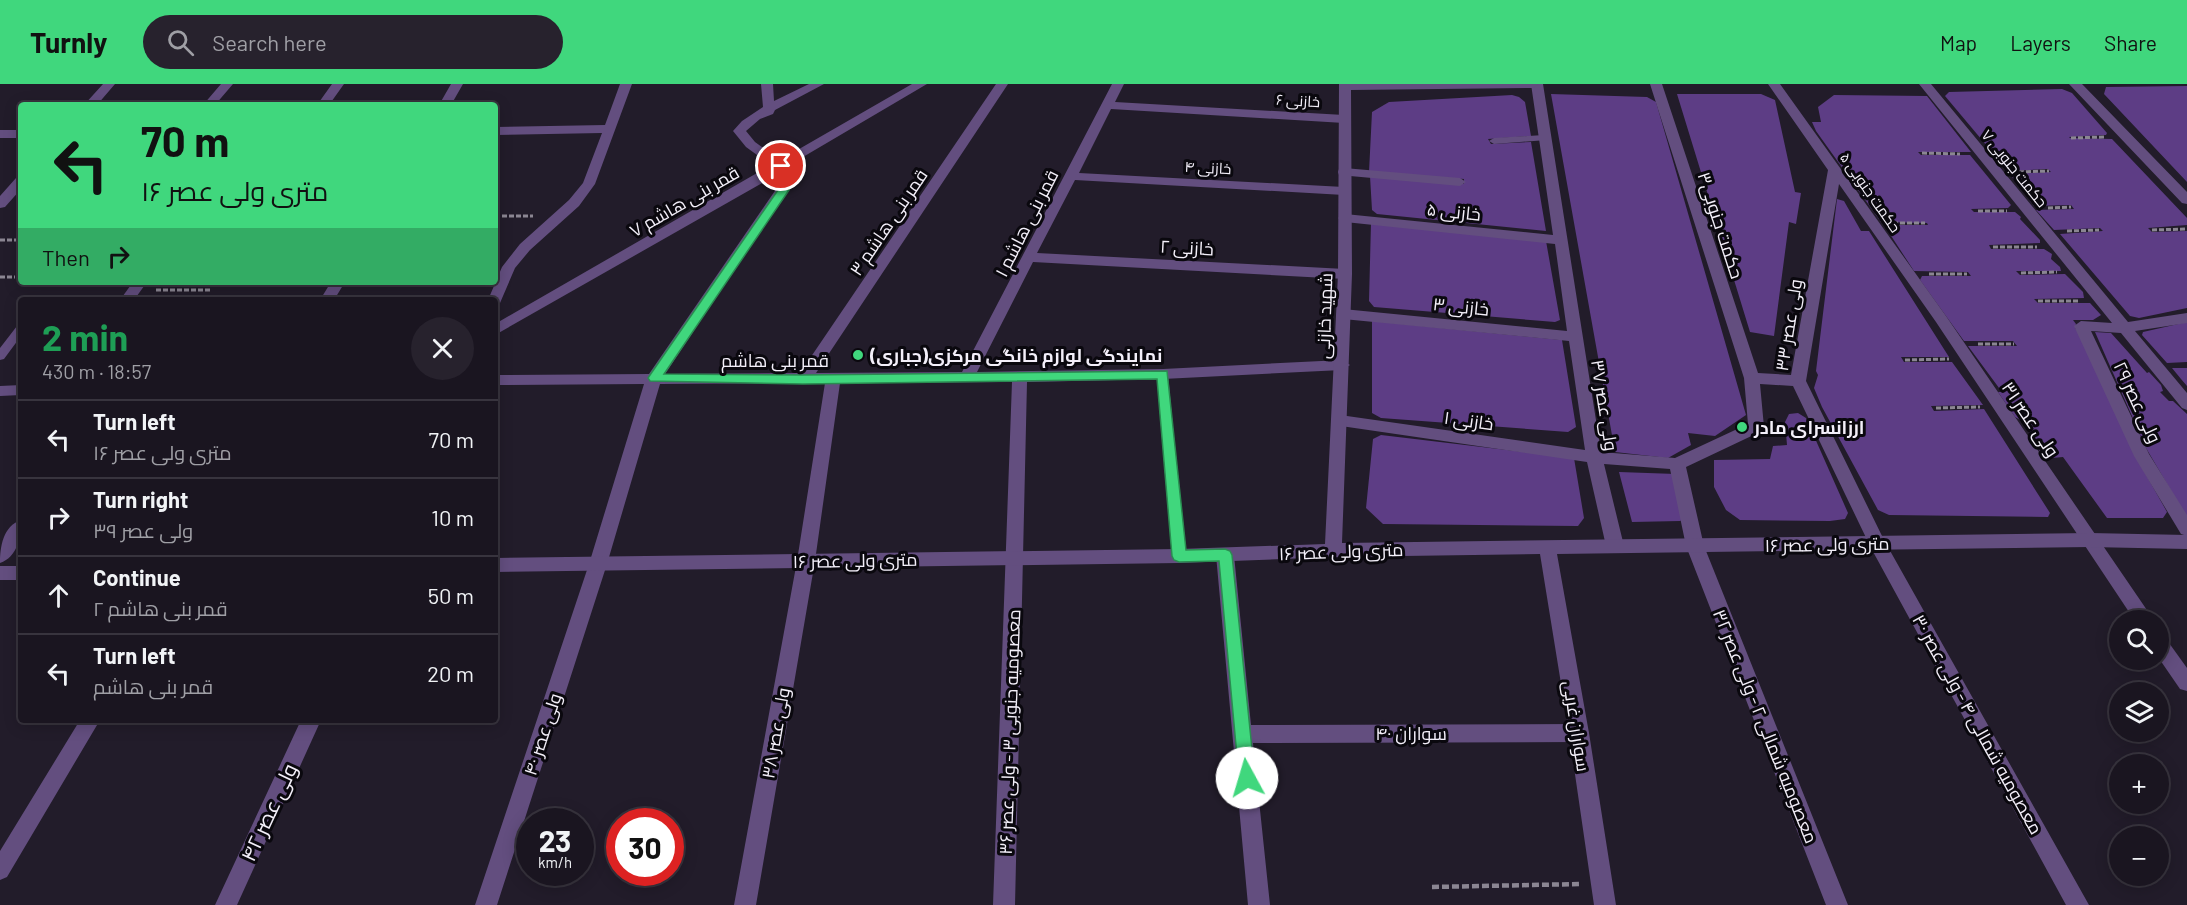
<!DOCTYPE html>
<meta charset="utf-8">
<style>
:root{--surface:#1a1520;--page:#27222d;--text:#f1f3f6;--muted:#9f9fa5;--line:#38343e;--accent:#40d77d}
body{margin:0;font-family:Barlow,Cairo,sans-serif;background:var(--page);color:var(--text);height:100vh;display:flex;flex-direction:column;font-size:22px;white-space:nowrap}
*{box-sizing:border-box;margin:0}
p{font-size:20px;color:var(--muted)}
.icon{flex:none;width:33px;height:33px;fill:none;stroke:currentColor;stroke-width:2;stroke-linecap:round;stroke-linejoin:round}
.map{position:relative;flex:1;overflow:hidden}
.details{position:absolute;left:18px;top:213px;width:480px;height:426px;display:flex;flex-direction:column;background:var(--surface);border-radius:6px;box-shadow:0 3px 15px #0003,0 0 0 2px var(--line)}
.details>*{flex:none}
.hud{position:absolute;left:18px;top:18px;width:480px;height:183px;border-radius:6px;box-shadow:0 3px 15px #0003,0 0 0 2px var(--line);background:#40d77d;color:#111;overflow:hidden}
.buttons{position:absolute;left:2109px;top:526px;display:grid;gap:12px}
.buttons a{display:grid;place-items:center;width:60px;height:60px;border-radius:50%;background:var(--surface);box-shadow:0 3px 15px #0003,0 0 0 2px var(--line);font-size:30px}
.speed{position:absolute;left:516px;top:724px;display:flex;gap:12px;font-size:30px;font-weight:700;text-align:center}
.speed>*{display:grid;place-content:center;width:78px;height:78px;border-radius:50%;background:var(--surface);box-shadow:0 3px 15px #0003,0 0 0 2px var(--line);line-height:1}
.speed small{font-size:15px;font-weight:400}
.speed .limit{border:9px solid #d22;background:#fff;color:#111}
.pin{position:absolute;display:grid;place-items:center;width:51px;height:51px;color:#fff;margin:-26px;border:3px solid #fff;border-radius:50%;box-shadow:0 2px 6px #0007}
.me{position:absolute;width:66px;margin:-33px;rotate:354deg;stroke-linejoin:round;filter:drop-shadow(0 0 4px #0008)}
.turn{display:flex;align-items:center;gap:21px;height:126px;padding:0 24px;font-size:27px}
.turn .icon{width:78px;height:78px;stroke-width:2.5}
.turn b{display:block;font-size:42px;line-height:51px}
.then{display:flex;align-items:center;height:57px;padding:0 24px;background:#0003;gap:12px;font-size:22px}
.round{display:grid;place-items:center;flex:none;width:63px;height:63px;border-radius:32px;background:var(--page)}
.head{display:flex;align-items:center;justify-content:space-between;height:102px;padding:0 24px}
h1{font-size:36px;font-weight:700;line-height:45px;color:#1e9e55}
ul{padding:0;list-style:none}
li{display:flex;align-items:center;gap:18px;height:78px;padding:0 24px;border-top:2px solid var(--line)}
li div{flex:1}
li b{display:block;font-size:22px}
li em{font-style:normal}
header{display:flex;align-items:center;gap:36px;box-sizing:border-box;height:84px;padding:0 30px;background:var(--accent);color:#111}
header strong{font-size:28px}
nav{display:flex;gap:33px;margin-inline-start:auto;font-size:21px}
.search{width:420px;height:54px;background:var(--page);display:flex;align-items:center;gap:15px;box-sizing:border-box;padding:0 21px;border-radius:33px;color:var(--muted);font-size:22px}
.map>svg:first-child{display:block}
</style>
<header>
<strong>Turnly</strong>
<div class="search"><svg class="icon" aria-label="search" viewBox="0 0 24 24"><circle cx="10" cy="10" r="6"/><path d="M15 15l6 6"/></svg>Search here</div>
<nav><a>Map</a><a>Layers</a><a>Share</a></nav>
</header>
<div class="map">
<svg width="2187" height="821" viewBox="0 0 2187 821">
<rect width="100%" height="100%" fill="#221c2a"/>
<path fill="#5d3d85" d="M2187 2V98L2104 10 2106 3Z
M2062 5 2072 9 2107 49 2106 51 2069 53 2070 54 2112 55 2187 134V141L2148 144 2152 148 2187 147V224L2139 234 2130 232 2060 150 2103 147 2100 144 2054 146 2036 126 2074 125 2071 121 2034 122 2010 90 2051 88 2048 85 2008 87 1945 12 1949 8Z
M1551 10 1647 13 1656 18 1746 331 1715 352 1688 349 1691 361 1668 374 1615 368Z
M1677 10H1761L1775 16 1795 108 1801 109 1796 140 1789 138 1774 252 1750 248Z
M1512 11 1519 13 1525 18 1531 52 1488 55 1491 60 1531 58 1546 147 1377 130 1372 126 1370 92 1464 100V95L1369 88 1372 28 1389 18Z
M1834 11 1927 12 1971 68H1918L1921 71H1970L2011 121 2008 124 1971 125 1974 128H2015L2021 133 2020 135 2040 156V159L1989 161 1991 165H2044L2052 170 2051 175 2060 183 2061 187H2016L2020 191 2065 190 2083 208 2084 214 2034 215 2038 219H2090L2101 231 2093 236H2073L2076 240 2075 244 2078 248 2135 371 2167 428 2163 434H2107L2063 373 2052 374 2049 371H2042L2024 338 2015 333 1998 308H2002L1968 262H2017L2013 257H1964L1920 196 1922 192H1971L1968 188 1914 187 1884 141H1928L1927 139 1881 138 1816 47 1812 38H1821L1818 23Z
M1837 115 1844 117 1861 147H1869L1949 273H1901L1904 278H1952L1983 321 1931 322 1934 327 1984 325 2050 429 2048 433 1889 431 1878 426 1822 323 1814 304 1818 291 1816 287Z
M1371 139 1546 157 1560 236 1555 238 1374 223 1369 217Z
M1372 237 1562 256 1576 343 1568 348 1381 334 1372 329Z
M2187 238V278L2167 279 2142 251 2143 248Z
M2095 248 2111 249 2147 289 2149 288 2161 301 2163 307 2160 308 2169 317H2173L2187 330V434L2146 364Z
M2172 284H2187V302L2181 295Z
M1798 329 1806 334 1848 429 1845 435 1830 437 1740 436 1726 426 1714 403V376L1770 375 1773 362 1787 361 1785 338 1789 330Z
M1381 351 1574 374 1584 434 1578 442 1383 440 1366 424 1373 355Z
M1619 388 1676 390 1688 433 1680 437 1632 438Z"/>
<g fill="none" stroke-linecap="round" stroke-linejoin="round">
<path stroke="#8b8692" stroke-width="3" stroke-dasharray="5 2" stroke-linecap="butt" d="M2071 54 2104 53
M1922 69 1960 70
M2019 88 2049 87
M2048 124 2071 123
M1978 127H2007
M495 132H533
M1893 139H1925
M2152 146 2187 145
M2067 147 2099 146
M0 156H21
M1993 163H2037
M2021 189 2057 188
M1929 190H1967
M0 193H15
M156 206H212
M2038 217H2079
M1978 260H2014
M1905 276 1949 275
M1936 324 1980 323"/>
<path stroke="#8b8692" stroke-width="4.5" stroke-dasharray="7 3" stroke-linecap="butt" d="M1432 803 1581 800"/>
<path fill="#634e7f" fill-rule="evenodd" d="M1544 51 1549 54 1547 56 1494 60 1489 57 1494 54Z
M21 241V252L4 275 0 276V264L17 242Z
M1163 286 1168 290 1185 472 1183 476H1175L1173 472 1158 290Z"/>
<path fill="#634e7f" fill-rule="evenodd" d="M103 0H115L97 21H84Z
M221 0H233L215 21H203Z
M332 0H344L329 21H317Z
M451 0H463L451 21H439Z
M620 0H632L595 100 579 122 530 166 515 184 500 219 495 221V216H488L502 183 520 160 569 116 583 99 602 49 495 51V43L605 41Z
M761 0H773L774 17 809 0H824L775 26 773 30 760 35 746 47 755 58 780 76 912 0H927L786 83 793 98 665 290 800 289 996 0H1008L816 289 962 288 1112 0H1124L1115 18 1344 31 1350 35 1344 39 1111 25 1079 89 1344 103 1351 107 1344 111 1075 96 1037 169 1345 185 1352 190 1345 195 1033 178 977 288 1163 285 1342 276 1350 281 1342 286 1163 295 1027 298 1015 821H993L1012 298 840 299 815 477 756 821H734L797 477 825 299 660 300 607 480 497 821H475L589 480 644 300 495 301V291L649 290 781 98 778 90 495 251V240L771 81 746 63 733 47 742 37 763 23Z
M1531 0H1543L1601 368 1675 374 1748 340 1744 294 1650 0H1662L1758 289 1791 291 1828 86 1768 0H1780L1946 232 2151 532 2154 537H2135L1936 238 1839 100 1806 297 1884 456 2089 821H2066L1871 464 1793 302 1760 300 1764 343 1762 347 1686 383 1704 462 1848 821H1826L1686 462 1670 385 1604 380 1624 462 1621 467 1615 469 1609 467 1606 462 1587 378 1334 341 1332 337 1334 333 1340 331 1585 366 1569 257 1343 235 1336 230 1343 225 1567 247 1555 160 1345 138 1338 134 1345 130 1553 151Z
M1919 0H1931L2128 238 2187 229V239L2135 247 2187 309V326L2182 324 2121 249 2091 247 2149 370 2187 431V452L2181 450 2134 372 2074 242 2081 237 2112 239Z
M2069 0H2082L2187 108V120L2182 119Z
M0 46H21V54H0Z
M1344 84 1460 94 1466 98 1460 102 1339 91 1338 88 1339 85Z
M21 93V105L5 123 0 124V112L16 94Z
M133 198H147L134 216H120Z
M331 198H345L334 216H320Z
M21 301V311L0 312V302Z
M21 436C21 452 18 473 0 479 0 463 3 442 21 436Z
M1225 464 1231 466 1234 471 1251 641 1579 640 1586 643 1589 649 1586 655 1579 658 1253 659 1270 821H1248L1216 471 1219 466Z
M2158 550 2164 552 2187 584V607L2180 605 2158 573Z
M80 636H100L7 793 0 796V767Z
M301 636H321L237 821H215Z"/>
<path fill="#634e7f" fill-rule="evenodd" d="M1339 0H1539L1533 4 1351 6 1352 190 1342 459 2090 449 2187 451V465L2090 463 1557 470 1589 649 1616 821H1594L1569 649 1540 470 1333 473 1179 479 495 488V474L1179 465 1325 460 1338 190Z
M0 482H21V496H0Z"/>
</g>
<path fill="#40d77d" stroke="#2a8c51" stroke-width="1.5" d="M781 79 786 82 793 98 789 106 664 290 803 291 1167 287 1186 466 1225 465 1230 467 1232 471 1255 694 1253 700 1247 702 1241 700 1239 694 1219 477 1179 478 1174 476 1172 472 1157 295 803 300 650 297 648 294 650 291 778 106 782 98 775 82Z"/>
<g fill="#40d77d" stroke="#0a080e" stroke-width="2">
<circle cx="858" cy="271" r="6"/>
<circle cx="1742" cy="343" r="6"/>
</g>
<g text-anchor="middle" dominant-baseline="central" stroke-width="6" stroke-linejoin="round" paint-order="stroke">
<g font-size="15" fill="#f3eff9" stroke="#0a080e">
<text transform="translate(1298 16) rotate(3)">خازنی ۶</text>
<text transform="translate(1208 83) rotate(3)">خازنی ۴</text>
<text transform="translate(2015 84) rotate(51)">حکمت جنوبی ۷</text>
<text transform="translate(1871 108) rotate(55)">حکمت جنوبی ۵</text>
</g>
<g font-size="18" fill="#f3eff9" stroke="#0a080e">
<text transform="translate(684 117) rotate(-30)">قمر بنی هاشم ۷</text>
<text transform="translate(1454 127) rotate(6)">خازنی ۵</text>
<text transform="translate(888 138) rotate(-56)">قمر بنی هاشم ۳</text>
<text transform="translate(1026 139) rotate(-63)">قمر بنی هاشم ۱</text>
<text transform="translate(1721 141) rotate(72)">حکمت جنوبی۳</text>
<text transform="translate(1187 163) rotate(3)">خازنی ۲</text>
<text transform="translate(1461 222) rotate(6)">خازنی ۳</text>
<text transform="translate(1324 232) rotate(-88)">شهید خازنی</text>
<text transform="translate(1788 241) rotate(-81)">ولی عصر ۳۳</text>
<text x="775" y="276">قمر بنی هاشم</text>
<text transform="translate(2138 318) rotate(65)">ولی عصر ۲۹</text>
<text transform="translate(1605 321) rotate(81)">ولی عصر ۳۷</text>
<text transform="translate(2031 335) rotate(56)">ولی عصر ۳۱</text>
<text transform="translate(1469 336) rotate(8)">خازنی ۱</text>
<text transform="translate(1827 460) rotate(-1)">۱۶ متری ولی عصر</text>
<text transform="translate(1341 467) rotate(-2)">۱۶ متری ولی عصر</text>
<text transform="translate(855 476) rotate(-1)">۱۶ متری ولی عصر</text>
<text transform="translate(1978 640) rotate(61)">معصومیه شمالی ۴ - ولی عصر ۳۰</text>
<text transform="translate(1577 642) rotate(81)">سواران غربی</text>
<text transform="translate(1766 642) rotate(68)">معصومیه شمالی ۲ - ولی عصر ۳۲</text>
<text transform="translate(1009 648) rotate(-88)">معصومیه جنوبی ۳ - ولی عصر ۳۶</text>
<text transform="translate(775 649) rotate(-80)">ولی عصر ۳۸</text>
<text x="1411" y="649">سواران ۴۰</text>
<text transform="translate(542 650) rotate(-72)">ولی عصر ۴۰</text>
</g>
<g font-size="18" font-weight="bold" fill="#f3eff9" stroke="#0a080e" text-anchor="start">
<text x="870" y="271">نمایندگی لوازم خانگی مرکزی(جباری)</text>
<text x="1754" y="343">ارزانسرای مادر</text>
</g>
<g font-size="21" fill="#f3eff9" stroke="#0a080e">
<text transform="translate(268 728) rotate(-65)">ولی عصر ۴۲</text>
</g>
</g>
</svg>
<div class="buttons">
<a><svg class="icon" aria-label="search" viewBox="0 0 24 24"><circle cx="10" cy="10" r="6"/><path d="M15 15l6 6"/></svg></a>
<a><svg class="icon" aria-label="layers" viewBox="0 0 24 24"><path d="M12 4l9 5-9 5-9-5zM3 14l9 5 9-5"/></svg></a>
<a>+</a>
<a>−</a>
</div>
<div class="speed"><div>23<small>km/h</small></div><div class="limit">30</div></div>
<div class="pin" style="left:781px;top:82px;background:#d93025"><svg class="icon" aria-label="arrive" viewBox="0 0 24 24"><path d="M6 21V4h12l-3 4 3 4H6"/></svg></div>
<svg class="me" style="left:1247px;top:694px" viewBox="-20 -20 40 40"><circle r="19" fill="#fff"/><path d="M0-13L10 11 0 6-10 11z" fill="#40d77d"/></svg>
<div class="hud">
<div class="turn"><svg class="icon" aria-label="left" viewBox="0 0 24 24"><path d="M17 20v-9H6M10 6l-5 5 5 5"/></svg><div><b>70 m</b>۱۶ متری ولی عصر</div></div>
<div class="then">Then<svg class="icon" aria-label="right" viewBox="0 0 24 24"><path d="M7 20v-9h11M14 6l5 5-5 5"/></svg></div>
</div>
<section class="details">
<div class="head"><div><h1>2 min</h1><p>430 m · 18:57</p></div><a class="round"><svg class="icon" aria-label="close" viewBox="0 0 24 24"><path d="M6 6l12 12M18 6L6 18"/></svg></a></div>
<ul>
<li><svg class="icon" aria-label="left" viewBox="0 0 24 24"><path d="M17 20v-9H6M10 6l-5 5 5 5"/></svg><div><b>Turn left</b><p>۱۶ متری ولی عصر</p></div><em>70 m</em></li>
<li><svg class="icon" aria-label="right" viewBox="0 0 24 24"><path d="M7 20v-9h11M14 6l5 5-5 5"/></svg><div><b>Turn right</b><p>ولی عصر ۳۹</p></div><em>10 m</em></li>
<li><svg class="icon" aria-label="ahead" viewBox="0 0 24 24"><path d="M12 20V5M6 11l6-6 6 6"/></svg><div><b>Continue</b><p>قمر بنی هاشم ۲</p></div><em>50 m</em></li>
<li><svg class="icon" aria-label="left" viewBox="0 0 24 24"><path d="M17 20v-9H6M10 6l-5 5 5 5"/></svg><div><b>Turn left</b><p>قمر بنی هاشم</p></div><em>20 m</em></li>
</ul>
</section>
</div>
